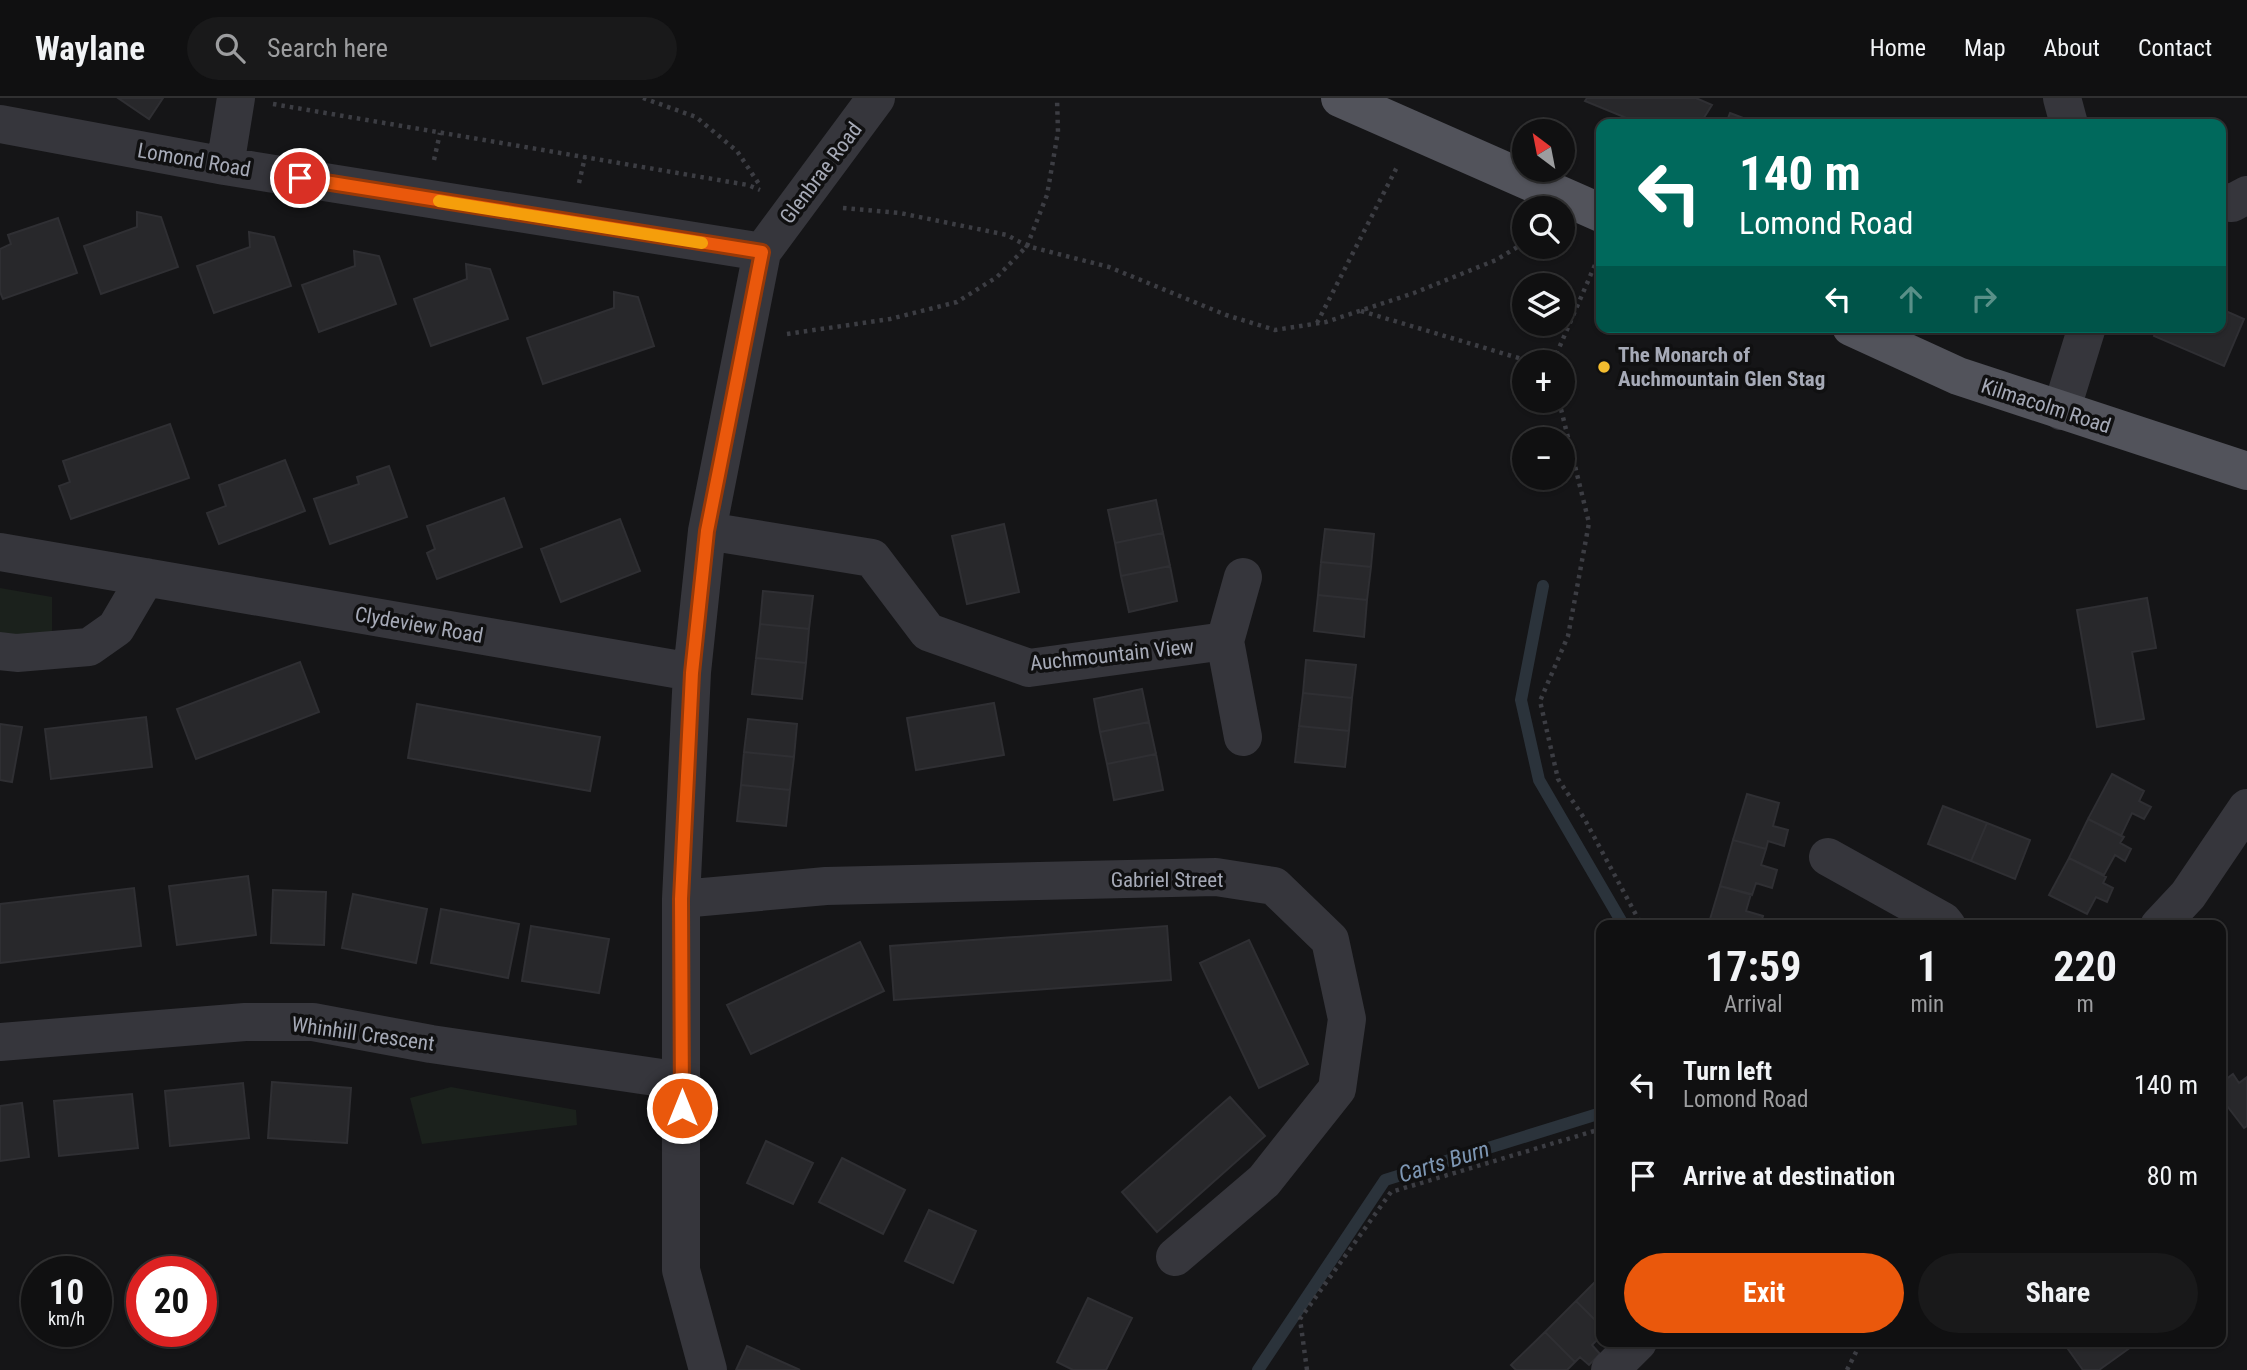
<!DOCTYPE html>
<meta charset="utf-8">
<style>
:root{--surface:#101011;--page:#19191a;--text:#f1f3f6;--muted:#9c9d9f;--line:#303031;--accent:#ea580c}
body{margin:0;font-family:"Roboto Condensed",sans-serif;background:var(--page);color:var(--text);height:100vh;display:flex;flex-direction:column;font-size:26px;white-space:nowrap}
*{box-sizing:border-box;margin:0}
p{font-size:23px;color:var(--muted)}
.icon{flex:none;width:38px;height:38px;fill:none;stroke:currentColor;stroke-width:2;stroke-linecap:round;stroke-linejoin:round}
.map{position:relative;flex:1;overflow:hidden}
.details{position:absolute;left:1596px;top:822px;width:630px;height:427px;display:flex;flex-direction:column;background:var(--surface);border-radius:14px;box-shadow:0 2px 5px #0004,0 0 0 2px var(--line)}
.details>*{flex:none}
.hud{position:absolute;left:1596px;top:21px;width:630px;height:214px;border-radius:14px;box-shadow:0 2px 5px #0004,0 0 0 2px var(--line);background:#00695c;color:#fff;overflow:hidden}
.needle{width:46px;rotate:328deg}
.fabs{position:absolute;left:1512px;top:21px;display:grid;gap:14px}
.fabs a{display:grid;place-items:center;width:63px;height:63px;border-radius:50%;background:var(--surface);box-shadow:0 2px 5px #0004,0 0 0 2px var(--line);font-size:35px}
.speed{position:absolute;left:21px;top:1158px;display:flex;gap:14px;font-size:35px;font-weight:700;text-align:center}
.speed>*{display:grid;place-content:center;width:91px;height:91px;border-radius:50%;background:var(--surface);box-shadow:0 2px 5px #0004,0 0 0 2px var(--line);line-height:1}
.speed small{font-size:18px;font-weight:400}
.speed .limit{border:10px solid #d22;background:#fff;color:#111}
.pin{position:absolute;display:grid;place-items:center;width:60px;height:60px;color:#fff;margin:-30px;border:4px solid #fff;border-radius:50%;box-shadow:0 2px 7px #0007}
.me{position:absolute;width:77px;margin:-38px;rotate:0deg;stroke-linejoin:round;filter:drop-shadow(0 0 5px #0008)}
.turn{display:flex;align-items:center;gap:24px;height:147px;padding:0 28px;font-size:32px}
.turn .icon{width:91px;height:91px;stroke-width:2.5}
.turn b{display:block;font-size:49px;line-height:60px}
.lanes{display:flex;align-items:center;height:66px;padding:0 28px;background:#0003;justify-content:center;gap:35px;direction:ltr}
.lanes .off{opacity:.35}
.eta{display:flex;justify-content:space-evenly;align-items:center;height:119px;text-align:center}
.eta b{font-size:42px;font-weight:700;line-height:49px}
.cta{display:flex;gap:14px;margin-top:auto;padding:14px 28px}
.cta a{flex:1;height:80px;border-radius:42px;background:var(--accent);color:#fff;font-size:28px;font-weight:700;line-height:80px;text-align:center}
.cta a+a{background:var(--page);color:var(--text)}
ul{padding:0;list-style:none}
li{display:flex;align-items:center;gap:21px;height:91px;padding:0 28px}
li div{flex:1}
li b{display:block;font-size:26px}
li em{font-style:normal}
header{display:flex;align-items:center;gap:42px;box-sizing:border-box;height:98px;padding:0 35px;background:var(--surface);border-bottom:2px solid var(--line)}
header strong{font-size:33px}
nav{display:flex;gap:38px;margin-inline-start:auto;font-size:24px}
.search{width:490px;height:63px;background:var(--page);display:flex;align-items:center;gap:18px;box-sizing:border-box;padding:0 24px;border-radius:38px;color:var(--muted);font-size:26px}
.map>svg:first-child{display:block}
</style>
<header>
<strong>Waylane</strong>
<div class="search"><svg class="icon" aria-label="search" viewBox="0 0 24 24"><circle cx="10" cy="10" r="6"/><path d="M15 15l6 6"/></svg>Search here</div>
<nav><a>Home</a><a>Map</a><a>About</a><a>Contact</a></nav>
</header>
<div class="map">
<svg width="2247" height="1272" viewBox="0 0 2247 1272">
<rect width="100%" height="100%" fill="#151517"/>
<path fill="#1b211c" d="M0 490 52 499V545L0 540Z
M451 989 576 1012 577 1027 422 1046 410 1000Z"/>
<g fill="none" stroke-linecap="round" stroke-linejoin="round">
<path stroke="#2b333b" stroke-width="12" d="M1543 488 1521 602 1539 682 1624 828
M1258 1272 1385 1082 1601 1015"/>
</g>
<path fill="#28282b" stroke="#2f2f33" stroke-width="2" d="M118 0H163L149 21Z
M1587 0H1696L1712 7 1700 26H1641L1585 3Z
M1730 15 1759 26H1726Z
M137 114 161 119 178 169 101 196 84 148 137 129Z
M58 120 77 175 3 201 0 194V151L11 146 8 137Z
M249 134 274 139 291 188 214 215 197 168 250 149Z
M354 153 379 158 396 206 319 234 302 187 355 168Z
M466 166 490 171 508 221 431 248 414 201 467 181Z
M614 194 638 199 654 248 543 286 527 240 614 210Z
M2221 211 2244 221 2224 268 2154 238 2157 229H2221Z
M170 326 189 380 71 421 59 388 70 384 63 363Z
M285 362 305 413 219 446 207 415 226 408 219 387Z
M389 368 407 419 330 446 314 401 359 386 357 379Z
M504 400 522 449 437 481 427 455 435 451 427 428Z
M1156 402 1163 435 1115 445 1108 412Z
M620 421 640 473 561 504 541 451Z
M1004 426 1019 494 967 506 952 438Z
M1325 431 1374 436 1371 469 1321 464Z
M1163 435 1170 468 1121 478 1115 445Z
M1321 464 1371 469 1367 502 1318 497Z
M1170 468 1177 503 1129 514 1121 478Z
M763 493 813 498 809 531 760 526Z
M1318 497 1367 502 1364 539 1314 533Z
M2147 500 2156 550 2132 554 2144 621 2097 629 2077 512Z
M760 526 809 531 806 565 756 560Z
M756 560 806 565 802 601 752 596Z
M1306 562 1356 567 1352 600 1303 595Z
M300 564 319 614 196 661 177 611Z
M1142 591 1149 624 1100 634 1094 601Z
M1303 595 1352 600 1349 633 1299 628Z
M994 605 1004 657 916 672 907 620Z
M417 606 600 639 590 693 408 660Z
M146 619 152 669 51 681 45 631Z
M748 621 797 626 794 659 744 654Z
M1149 624 1156 656 1107 666 1100 634Z
M0 626 22 629 12 684 0 682Z
M1299 628 1349 633 1345 669 1295 664Z
M744 654 794 659 790 692 741 687Z
M1156 656 1163 692 1114 702 1107 666Z
M2112 676 2144 693 2139 703 2151 709 2144 721 2132 715 2121 738 2088 721Z
M741 687 790 692 786 728 737 723Z
M1747 696 1779 705 1773 728 1788 732 1784 748 1768 743 1766 751 1733 742Z
M1943 708 1987 725 1971 763 1928 746Z
M2088 721 2124 739 2120 745 2131 751 2125 763 2115 757 2104 777 2069 760Z
M1987 725 2030 742 2015 781 1971 763Z
M1733 742 1766 751 1761 767 1777 772 1772 790 1756 785 1752 797 1720 788Z
M2069 760 2106 779 2103 785 2113 790 2107 804 2096 799 2087 816 2049 797Z
M248 778 256 837 177 847 169 788Z
M1720 788 1751 796 1746 813 1763 818 1760 828H1708Z
M134 790 141 848 0 865V806Z
M273 792 326 794 324 847 271 845Z
M353 796 427 811 416 865 342 850Z
M441 811 519 826 508 880 431 865Z
M531 828 609 841 599 895 522 883Z
M1167 828 1171 882 894 902 890 848Z
M1249 842 1308 966 1259 990 1200 865Z
M860 844 884 893 751 956 727 907Z
M2233 976 2239 985 2247 979V1028L2244 1030 2221 1000 2227 994 2221 985Z
M272 984 351 990 347 1045 268 1040Z
M243 985 249 1040 170 1048 165 993Z
M132 996 138 1050 59 1058 54 1003Z
M1230 999 1265 1038 1157 1134 1122 1094Z
M22 1005 29 1059 0 1063V1008Z
M766 1043 813 1065 793 1106 747 1085Z
M842 1060 905 1092 883 1136 819 1104Z
M929 1112 976 1133 953 1185 905 1163Z
M1601 1178V1228L1576 1203Z
M1088 1200 1132 1220 1106 1272H1073L1057 1264Z
M1576 1203 1601 1228V1238L1592 1247 1600 1256 1589 1267 1580 1259 1575 1264 1545 1234Z
M1545 1234 1575 1264 1567 1272H1516L1511 1267Z
M2063 1244H2138L2099 1272H2083Z
M747 1248 800 1272H736Z"/>
<g fill="none" stroke-linecap="round" stroke-linejoin="round">
<path stroke="#3c3d43" stroke-width="4.5" stroke-dasharray="3.5 5" stroke-linecap="butt" d="M643 0 696 19 737 53 761 89
M273 6 748 87 760 92
M434 62 440 35
M579 85 585 59
M843 110 900 115 1007 137 1027 148 1109 169 1226 217 1275 232 1326 224 1414 195 1496 162 1524 145
M1361 213 1532 264
M1317 225 1397 69
M787 236 890 221 957 204 997 179 1027 148 1047 97 1058 34 1057 0
M1553 264 1601 153
M1559 303 1589 425 1568 538 1540 603 1558 681 1584 720 1642 828
M1307 1272 1300 1221 1391 1094 1601 1031
M1847 1272 1861 1244"/>
<path stroke="#36363c" stroke-width="38" d="M2062 0 2069 26
M0 26 225 68 762 154
M225 68 236 0
M2221 104 2232 105 2247 97
M2061 313 2087 229
M707 433 872 460 928 534 1029 570 1225 543
M0 454 692 574
M1243 479 1225 543 1243 639
M0 553 17 555 89 549 116 530 146 479
M1828 759 1943 823 1947 828
M681 801 826 788 1216 779 1274 788 1330 842 1347 921 1337 991 1264 1083 1175 1159
M2159 828 2188 797 2247 710
M0 944 245 924H313L431 946 682 983
M708 1272 681 1172V801L692 574 707 433 762 154 876 0
M1610 1272 1638 1244"/>
<path stroke="#52535b" stroke-width="38" d="M1340 0 1601 115
M1851 229 1958 278 2247 373"/>
</g>
<g fill="none" stroke-linecap="round" stroke-linejoin="round">
<defs>
<path id="route" d="M300 80 762 154 707 433 692 575 681 801 682 1010"/>
</defs>
<use href="#route" stroke="#983908" stroke-width="18"/>
<use href="#route" stroke="#ea580c" stroke-width="12"/>
<path stroke="#f59e0b" stroke-width="12" d="M439 103 702 145"/>
</g>
<circle fill="#f4bd2f" stroke="#101011" stroke-width="2.5" cx="1604" cy="269" r="7"/>
<g text-anchor="middle" dominant-baseline="central" stroke-width="7" stroke-linejoin="round" paint-order="stroke">
<g font-size="21" fill="#a6aab7" stroke="#101011">
<text transform="translate(194 62) rotate(10)">Lomond Road</text>
<text transform="translate(821 75) rotate(-53)">Glenbrae Road</text>
<text transform="translate(2046 308) rotate(18)">Kilmacolm Road</text>
<text transform="translate(419 527) rotate(10)">Clydeview Road</text>
<text transform="translate(1112 557) rotate(-6)">Auchmountain View</text>
<text x="1167" y="782">Gabriel Street</text>
<text transform="translate(363 936) rotate(8)">Whinhill Crescent</text>
</g>
<g font-size="21" font-weight="bold" fill="#a6aab7" stroke="#101011" text-anchor="start">
<text x="1618" y="257">The Monarch of<tspan x="1618" dy="24">Auchmountain Glen Stag</tspan></text>
</g>
<g font-size="23" font-style="italic" fill="#7d96b3" stroke="#101011">
<text transform="translate(1444 1064) rotate(-17)">Carts Burn</text>
</g>
</g>
</svg>
<div class="fabs">
<a><svg class="needle" viewBox="-14 -14 28 28"><path d="M0-13l5 13h-10z" fill="#e53935"/><path d="M0 13l5-13h-10z" fill="#9c9d9f"/></svg></a>
<a><svg class="icon" aria-label="search" viewBox="0 0 24 24"><circle cx="10" cy="10" r="6"/><path d="M15 15l6 6"/></svg></a>
<a><svg class="icon" aria-label="layers" viewBox="0 0 24 24"><path d="M12 4l9 5-9 5-9-5zM3 14l9 5 9-5"/></svg></a>
<a>+</a>
<a>−</a>
</div>
<div class="speed"><div>10<small>km/h</small></div><div class="limit">20</div></div>
<div class="pin" style="left:300px;top:80px;background:#d93025"><svg class="icon" aria-label="arrive" viewBox="0 0 24 24"><path d="M6 21V4h12l-3 4 3 4H6"/></svg></div>
<svg class="me" style="left:682px;top:1010px" viewBox="-20 -20 40 40"><circle r="17" fill="#ea580c" stroke="#fff" stroke-width="3"/><path d="M0-11L8 9 0 5-8 9z" fill="#fff"/></svg>
<div class="hud">
<div class="turn"><svg class="icon" aria-label="left" viewBox="0 0 24 24"><path d="M17 20v-9H6M10 6l-5 5 5 5"/></svg><div><b>140 m</b>Lomond Road</div></div>
<div class="lanes"><svg class="icon" aria-label="left" viewBox="0 0 24 24"><path d="M17 20v-9H6M10 6l-5 5 5 5"/></svg><svg class="icon off" aria-label="ahead" viewBox="0 0 24 24"><path d="M12 20V5M6 11l6-6 6 6"/></svg><svg class="icon off" aria-label="right" viewBox="0 0 24 24"><path d="M7 20v-9h11M14 6l5 5-5 5"/></svg></div>
</div>
<section class="details">
<div class="eta">
<div><b>17:59</b><p>Arrival</p></div>
<div><b>1</b><p>min</p></div>
<div><b>220</b><p>m</p></div>
</div>
<ul>
<li><svg class="icon" aria-label="left" viewBox="0 0 24 24"><path d="M17 20v-9H6M10 6l-5 5 5 5"/></svg><div><b>Turn left</b><p>Lomond Road</p></div><em>140 m</em></li>
<li><svg class="icon" aria-label="arrive" viewBox="0 0 24 24"><path d="M6 21V4h12l-3 4 3 4H6"/></svg><div><b>Arrive at destination</b></div><em>80 m</em></li>
</ul>
<div class="cta"><a>Exit</a><a>Share</a></div>
</section>
</div>
